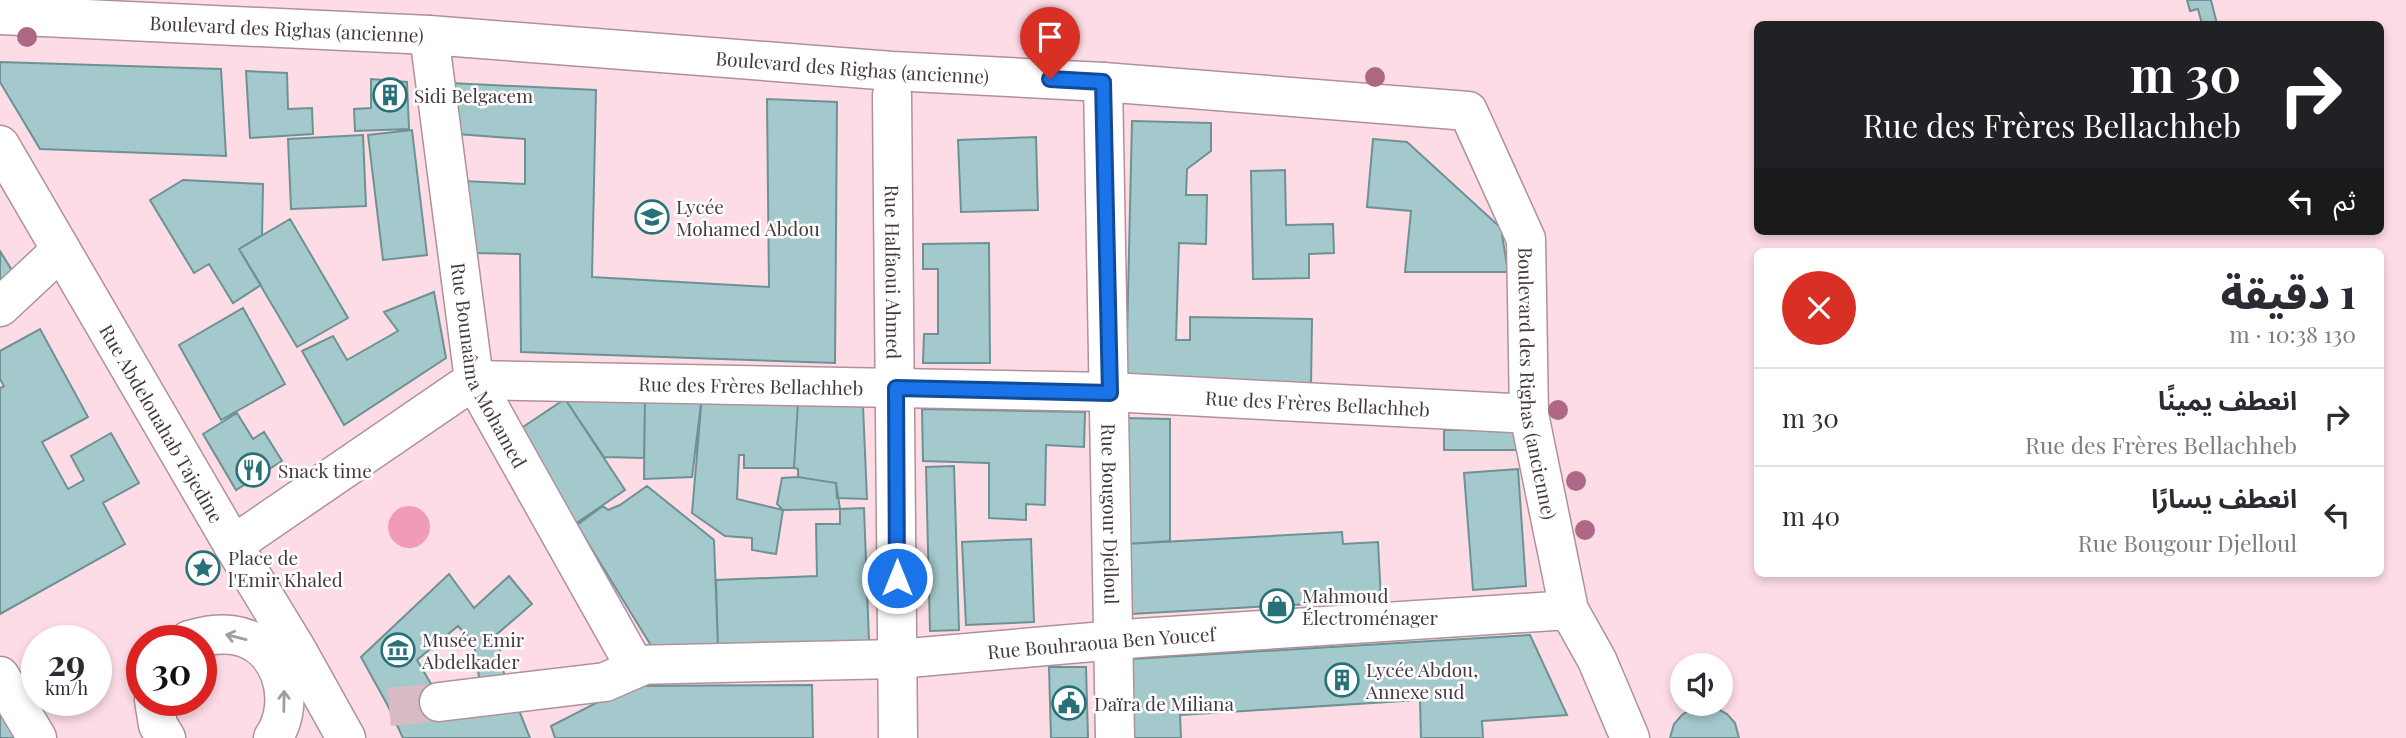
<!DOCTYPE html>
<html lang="ar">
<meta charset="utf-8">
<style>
:root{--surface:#fff;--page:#f2f2f3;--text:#2b2b33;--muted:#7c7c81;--line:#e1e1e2}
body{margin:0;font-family:"Playfair Display","Noto Sans Arabic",serif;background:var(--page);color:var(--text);direction:rtl;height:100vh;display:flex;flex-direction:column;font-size:26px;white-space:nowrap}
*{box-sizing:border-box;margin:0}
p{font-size:23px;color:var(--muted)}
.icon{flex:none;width:38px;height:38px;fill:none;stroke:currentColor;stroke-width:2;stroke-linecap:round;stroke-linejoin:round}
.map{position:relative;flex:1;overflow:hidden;direction:ltr}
.sheet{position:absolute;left:1754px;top:248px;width:630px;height:329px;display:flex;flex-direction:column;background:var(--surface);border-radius:10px;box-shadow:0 4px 10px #0003;direction:rtl}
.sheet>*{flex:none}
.top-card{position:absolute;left:1754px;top:21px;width:630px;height:214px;border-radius:10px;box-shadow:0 4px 10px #0003;direction:rtl;background:#202124;color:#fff;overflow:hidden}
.tools{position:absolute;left:1670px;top:653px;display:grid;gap:14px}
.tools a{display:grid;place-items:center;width:63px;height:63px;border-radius:50%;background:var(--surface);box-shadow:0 4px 10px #0003;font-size:35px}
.speed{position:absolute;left:21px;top:625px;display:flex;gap:14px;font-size:35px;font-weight:700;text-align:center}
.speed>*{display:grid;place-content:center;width:91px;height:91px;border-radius:50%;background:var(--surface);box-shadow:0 4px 10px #0003;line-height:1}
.speed small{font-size:18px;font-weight:400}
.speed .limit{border:10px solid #d22;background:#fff;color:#111}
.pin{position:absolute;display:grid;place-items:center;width:60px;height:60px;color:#fff;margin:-72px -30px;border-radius:50% 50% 50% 0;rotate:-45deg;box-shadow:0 0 7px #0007}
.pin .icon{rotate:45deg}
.me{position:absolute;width:77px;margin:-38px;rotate:0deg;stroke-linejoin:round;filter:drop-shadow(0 0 5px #0008)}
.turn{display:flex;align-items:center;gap:24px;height:147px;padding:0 28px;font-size:32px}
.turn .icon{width:91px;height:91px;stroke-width:2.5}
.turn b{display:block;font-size:49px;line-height:60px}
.then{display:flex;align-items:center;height:66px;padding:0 28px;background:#0003;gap:14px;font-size:26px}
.round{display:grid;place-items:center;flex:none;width:74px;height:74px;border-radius:37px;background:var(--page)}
.headline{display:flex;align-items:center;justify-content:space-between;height:119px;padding:0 28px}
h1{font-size:42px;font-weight:800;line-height:52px}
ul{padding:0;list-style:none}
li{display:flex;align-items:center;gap:21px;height:98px;padding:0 28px;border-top:2px solid var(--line)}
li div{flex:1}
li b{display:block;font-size:26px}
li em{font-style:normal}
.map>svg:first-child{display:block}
</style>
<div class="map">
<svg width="2406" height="738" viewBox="0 0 2406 738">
<rect width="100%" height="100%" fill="#fddce5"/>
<path fill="#f19cb6" d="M388 527a21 21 0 1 1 42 0a21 21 0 1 1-42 0Z"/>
<path fill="#a4c9cd" stroke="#6e9194" stroke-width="2" d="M2187 0H2211L2217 24H2202L2198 9 2190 11Z
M0 62 221 69 226 156 40 149 0 82Z
M246 71 287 73 288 109 312 108 313 134 250 138Z
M371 79 407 82 409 129 355 131 354 109 371 108Z
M450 83 596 90 592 277 769 287 767 99 837 102 835 363 521 352 520 254 472 253 463 181 525 184V139L457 134Z
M1132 121 1211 123V151L1187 169 1186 195H1207L1206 244 1179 243 1176 340H1190V317L1312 319 1311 387 1126 382Z
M412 130 427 255 383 260 368 135Z
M363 135 366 206 291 209 288 139Z
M1036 137 1038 210 961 212 958 140Z
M1373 139 1407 142 1501 228 1508 272H1405L1411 211 1367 207Z
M1285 170 1286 225 1333 224 1334 253 1309 254V278L1253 279 1251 171Z
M183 180 263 184 262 235 239 249 261 285 233 303 209 264 194 273 150 200Z
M290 219 348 318 297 347 239 249Z
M989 243 990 363H923L924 334H938V269H923V244Z
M0 251 13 272 0 284Z
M434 292 446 358 344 425 302 351 333 336 347 360 398 331 384 312Z
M243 308 285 384 221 420 179 345Z
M40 329 88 417 42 442 68 489 84 480 71 456 111 433 139 483 103 503 125 544 0 614V388L4 386 0 379V351Z
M702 395 692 477 644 479 645 397Z
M702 395 798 402 794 468H744V455H739L737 499 783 510 776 554 752 550V538L725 536 692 513Z
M645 397 644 458 604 457 565 399Z
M565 399 625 490 575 524 514 433Z
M798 402 863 406 867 499 837 498 836 483 798 477V469L794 468Z
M922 409 1085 412 1084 447 1046 445 1045 505 1026 504V520L989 518V463L923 461Z
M237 413 253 439 264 432 282 461 236 490 203 434Z
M1126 418 1170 419V541L1126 544Z
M1444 430H1516L1517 450H1444Z
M954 466 959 630 930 631 926 467Z
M1518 469 1526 586 1473 590 1464 473Z
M798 477 836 483 840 509 783 510 777 504 782 478Z
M647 486 714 540 718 648 655 652 577 525 603 506 608 510 620 505Z
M864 508 869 642 718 648 716 580 817 576 816 524H840V509Z
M1342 532 1343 544 1378 542 1381 600 1131 614 1126 544Z
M1031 539 1034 622 966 625 962 542Z
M449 574 474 608 509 576 532 604 497 634 507 690H481L474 644 458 626 417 660 437 694 518 708 530 738H403L388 706 361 657Z
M1530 635 1567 715 1482 721 1483 738H1421L1420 700 1180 715 1181 738H1133L1132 659Z
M1049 667H1086L1088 738H1051Z
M812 685 813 738H555L551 726 608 697 607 686Z
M1704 706 1716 708 1727 714 1735 723 1739 738H1670L1674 724 1682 715 1692 708Z
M0 710 16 738H0Z"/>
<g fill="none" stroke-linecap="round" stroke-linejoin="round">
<path stroke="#d8bbc3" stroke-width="38" stroke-dasharray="38 19" stroke-linecap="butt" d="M389 707 439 702"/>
<defs>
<g id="minor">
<path id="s1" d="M0 15 429 35 892 71 1103 82 1468 111 1526 239 1529 414 1569 610 1597 660 1630 738"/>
<path id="s2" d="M429 35 474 380 634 665 897 659 1139 638 1569 610"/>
<path id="s3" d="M1103 82 1115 738"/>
<path id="s4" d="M892 95 898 738"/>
<path id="s5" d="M0 145 233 545 297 650 346 738"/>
<path d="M0 307 61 250"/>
<path id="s6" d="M233 545 474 380 1110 392 1529 414"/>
<path d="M189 640C204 636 217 633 232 635 281 641 298 701 273 738"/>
<path d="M0 676 37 738"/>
<path d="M154 700 158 725 166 738"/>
<path d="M439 702 605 682 644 665"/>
</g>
</defs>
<use href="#minor" stroke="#b09199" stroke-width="41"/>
<use href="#minor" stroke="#fff" stroke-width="38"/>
</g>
<g fill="#ae6886">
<circle cx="27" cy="37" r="10"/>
<circle cx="1375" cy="77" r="10"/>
<circle cx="1558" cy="410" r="10"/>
<circle cx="1576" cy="481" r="10"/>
<circle cx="1585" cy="530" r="10"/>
</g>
<defs><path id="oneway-shaft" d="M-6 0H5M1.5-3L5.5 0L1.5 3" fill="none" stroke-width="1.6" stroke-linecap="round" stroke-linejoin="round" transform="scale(1.75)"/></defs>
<g stroke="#a29c9e">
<use href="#oneway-shaft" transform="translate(236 637) rotate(-166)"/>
<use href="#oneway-shaft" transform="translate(284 701) rotate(-89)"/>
</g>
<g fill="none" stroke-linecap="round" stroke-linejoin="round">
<defs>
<path id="route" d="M897 578 896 388 1110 393 1103 82 1050 79"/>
</defs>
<use href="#route" stroke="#114b97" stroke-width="18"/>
<use href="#route" stroke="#1a73e8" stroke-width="12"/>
</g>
<defs>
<symbol id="building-ring" viewBox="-11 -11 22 22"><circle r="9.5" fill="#fff" stroke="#277178" stroke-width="1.5"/><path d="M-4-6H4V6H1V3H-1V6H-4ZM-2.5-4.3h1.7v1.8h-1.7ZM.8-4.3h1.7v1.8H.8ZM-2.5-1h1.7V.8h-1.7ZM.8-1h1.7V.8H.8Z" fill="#277178"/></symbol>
<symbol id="school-ring" viewBox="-11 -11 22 22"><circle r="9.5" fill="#fff" stroke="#277178" stroke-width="1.5"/><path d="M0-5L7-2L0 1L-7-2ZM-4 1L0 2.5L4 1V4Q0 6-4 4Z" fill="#277178"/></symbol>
<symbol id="restaurant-ring" viewBox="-11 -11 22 22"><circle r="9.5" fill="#fff" stroke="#277178" stroke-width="1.5"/><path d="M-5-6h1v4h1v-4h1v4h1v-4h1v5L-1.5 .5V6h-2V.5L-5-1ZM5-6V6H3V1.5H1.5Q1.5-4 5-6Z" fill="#277178"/></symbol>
<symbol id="sight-ring" viewBox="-11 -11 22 22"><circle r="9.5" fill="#fff" stroke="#277178" stroke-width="1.5"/><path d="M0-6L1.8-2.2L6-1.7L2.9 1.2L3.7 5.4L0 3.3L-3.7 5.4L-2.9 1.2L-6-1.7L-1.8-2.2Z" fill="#277178"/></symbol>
<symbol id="shop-ring" viewBox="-11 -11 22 22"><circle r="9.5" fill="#fff" stroke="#277178" stroke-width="1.5"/><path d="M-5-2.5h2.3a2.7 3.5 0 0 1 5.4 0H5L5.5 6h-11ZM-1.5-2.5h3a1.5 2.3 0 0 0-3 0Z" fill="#277178"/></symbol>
<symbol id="museum-ring" viewBox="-11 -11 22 22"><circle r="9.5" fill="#fff" stroke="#277178" stroke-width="1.5"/><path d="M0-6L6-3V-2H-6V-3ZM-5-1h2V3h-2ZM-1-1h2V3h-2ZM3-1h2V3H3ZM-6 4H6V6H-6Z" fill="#277178"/></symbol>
<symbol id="civic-ring" viewBox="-11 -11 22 22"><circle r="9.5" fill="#fff" stroke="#277178" stroke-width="1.5"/><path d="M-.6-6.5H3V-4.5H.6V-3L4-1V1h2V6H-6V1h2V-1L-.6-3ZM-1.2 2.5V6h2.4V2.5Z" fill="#277178"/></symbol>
</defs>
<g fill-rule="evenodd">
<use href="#building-ring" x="371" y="76" width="38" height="38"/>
<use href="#school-ring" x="633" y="198" width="38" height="38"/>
<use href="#restaurant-ring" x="234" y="451" width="38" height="38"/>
<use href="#sight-ring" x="184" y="549" width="38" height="38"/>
<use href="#shop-ring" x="1258" y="587" width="38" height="38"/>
<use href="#museum-ring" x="379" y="631" width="38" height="38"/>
<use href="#building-ring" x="1323" y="661" width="38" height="38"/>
<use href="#civic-ring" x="1050" y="684" width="38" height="38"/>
</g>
<g text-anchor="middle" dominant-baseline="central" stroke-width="5" stroke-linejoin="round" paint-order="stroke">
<g font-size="19" fill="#46383c" stroke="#fff">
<text stroke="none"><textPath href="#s1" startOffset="287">Boulevard des Righas (ancienne)</textPath></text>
<text stroke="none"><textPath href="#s1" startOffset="854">Boulevard des Righas (ancienne)</textPath></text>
<text stroke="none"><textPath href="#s4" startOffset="177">Rue Halfaoui Ahmed</textPath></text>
<text stroke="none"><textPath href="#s2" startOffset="338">Rue Bounaâma Mohamed</textPath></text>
<text stroke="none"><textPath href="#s1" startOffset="1757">Boulevard des Righas (ancienne)</textPath></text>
<text stroke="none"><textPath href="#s6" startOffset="569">Rue des Frères Bellachheb</textPath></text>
<text stroke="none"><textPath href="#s6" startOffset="1136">Rue des Frères Bellachheb</textPath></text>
<text stroke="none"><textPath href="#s5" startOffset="322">Rue Abdelouahab Tajedine</textPath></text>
<text stroke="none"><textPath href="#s3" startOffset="432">Rue Bougour Djelloul</textPath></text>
<text stroke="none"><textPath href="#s2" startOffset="1143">Rue Bouhraoua Ben Youcef</textPath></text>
</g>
<g font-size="19" fill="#46383c" stroke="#fff" text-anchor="start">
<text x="414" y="95">Sidi Belgacem</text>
<text x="676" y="206">Lycée<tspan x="676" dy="22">Mohamed Abdou</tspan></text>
<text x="278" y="470">Snack time</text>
<text x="228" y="557">Place de<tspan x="228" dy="22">l'Emir Khaled</tspan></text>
<text x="1302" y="595">Mahmoud<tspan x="1302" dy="22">Électroménager</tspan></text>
<text x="422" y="639">Musée Emir<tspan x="422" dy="22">Abdelkader</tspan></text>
<text x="1366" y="669">Lycée Abdou,<tspan x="1366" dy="22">Annexe sud</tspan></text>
<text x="1094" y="703">Daïra de Miliana</text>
</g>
</g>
</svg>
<div class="tools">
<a><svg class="icon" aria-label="sound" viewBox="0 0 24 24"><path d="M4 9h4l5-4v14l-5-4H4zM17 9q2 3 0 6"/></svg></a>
</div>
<div class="speed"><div>29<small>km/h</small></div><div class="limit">30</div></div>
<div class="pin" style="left:1050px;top:79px;background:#d93025"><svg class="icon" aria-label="arrive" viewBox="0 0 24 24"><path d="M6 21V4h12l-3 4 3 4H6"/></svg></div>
<svg class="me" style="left:897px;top:578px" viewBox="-20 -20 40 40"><circle r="17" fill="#1a73e8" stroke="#fff" stroke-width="3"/><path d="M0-11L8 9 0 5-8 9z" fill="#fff"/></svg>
<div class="top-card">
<div class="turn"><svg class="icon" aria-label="right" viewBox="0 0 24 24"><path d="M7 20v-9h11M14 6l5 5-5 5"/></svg><div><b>30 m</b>Rue des Frères Bellachheb</div></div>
<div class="then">ثم<svg class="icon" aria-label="left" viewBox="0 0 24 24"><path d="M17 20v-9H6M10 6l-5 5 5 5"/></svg></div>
</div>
<section class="sheet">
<div class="headline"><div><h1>1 دقيقة</h1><p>130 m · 10:38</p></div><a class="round" style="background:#d93025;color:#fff"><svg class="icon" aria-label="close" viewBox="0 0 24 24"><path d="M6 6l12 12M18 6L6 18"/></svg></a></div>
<ul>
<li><svg class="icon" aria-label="right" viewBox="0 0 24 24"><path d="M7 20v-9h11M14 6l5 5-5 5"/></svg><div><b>انعطف يمينًا</b><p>Rue des Frères Bellachheb</p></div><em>30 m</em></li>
<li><svg class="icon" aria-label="left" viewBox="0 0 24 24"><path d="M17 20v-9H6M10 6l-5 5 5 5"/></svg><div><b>انعطف يسارًا</b><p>Rue Bougour Djelloul</p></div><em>40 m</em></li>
</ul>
</section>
</div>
